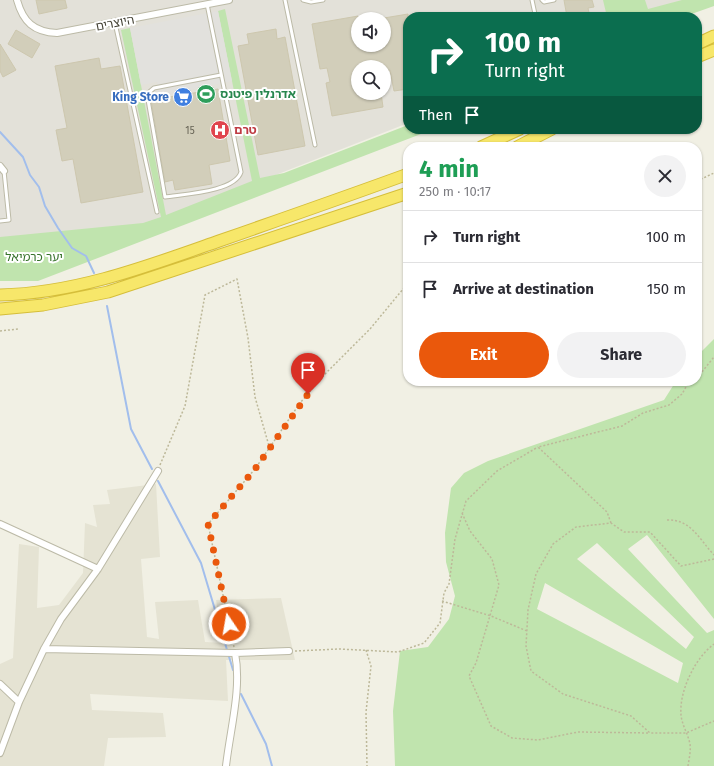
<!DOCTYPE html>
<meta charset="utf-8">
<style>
:root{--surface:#fff;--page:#f2f2f3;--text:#2b2b33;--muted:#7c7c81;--line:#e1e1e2;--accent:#ea580c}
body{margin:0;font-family:"Fira Sans","Noto Sans Hebrew",sans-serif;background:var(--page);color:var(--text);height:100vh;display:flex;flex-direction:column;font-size:15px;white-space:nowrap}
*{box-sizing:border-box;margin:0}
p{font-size:13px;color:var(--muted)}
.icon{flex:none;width:22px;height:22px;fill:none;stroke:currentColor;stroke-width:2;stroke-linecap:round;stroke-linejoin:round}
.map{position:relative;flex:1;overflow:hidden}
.side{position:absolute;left:403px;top:142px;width:299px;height:244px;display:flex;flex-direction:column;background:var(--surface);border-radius:16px;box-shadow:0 1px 3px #0004}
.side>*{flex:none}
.guide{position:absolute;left:403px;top:12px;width:299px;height:122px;border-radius:16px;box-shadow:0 1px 3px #0004;background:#0b6e4f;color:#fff;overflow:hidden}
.buttons{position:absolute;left:351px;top:12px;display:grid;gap:8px}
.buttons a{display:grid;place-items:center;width:40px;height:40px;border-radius:50%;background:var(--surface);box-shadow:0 1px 3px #0004;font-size:20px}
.pin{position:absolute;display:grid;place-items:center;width:34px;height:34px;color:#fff;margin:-41px -17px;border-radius:50% 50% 50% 0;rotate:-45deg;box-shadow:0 0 4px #0007}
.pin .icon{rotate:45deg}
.me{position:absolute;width:44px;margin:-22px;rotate:348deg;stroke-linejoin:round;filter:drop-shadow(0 0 3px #0008)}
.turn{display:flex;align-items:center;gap:14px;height:84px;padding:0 16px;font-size:18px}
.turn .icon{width:52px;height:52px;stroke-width:2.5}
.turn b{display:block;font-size:28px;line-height:34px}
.then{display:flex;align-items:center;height:38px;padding:0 16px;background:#0003;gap:8px;font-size:15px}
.round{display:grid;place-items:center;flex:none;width:42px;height:42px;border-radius:21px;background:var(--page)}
.head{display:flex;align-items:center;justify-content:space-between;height:68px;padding:0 16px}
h1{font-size:24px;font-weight:700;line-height:30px;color:#1e9e55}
.primary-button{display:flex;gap:8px;margin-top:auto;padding:8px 16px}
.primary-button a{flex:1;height:46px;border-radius:24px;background:var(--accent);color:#fff;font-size:16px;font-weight:700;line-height:46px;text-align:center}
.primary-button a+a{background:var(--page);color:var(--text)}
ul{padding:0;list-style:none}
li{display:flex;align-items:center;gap:12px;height:52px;padding:0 16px;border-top:1px solid var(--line)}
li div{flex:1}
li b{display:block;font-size:15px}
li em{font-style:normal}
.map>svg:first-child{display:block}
</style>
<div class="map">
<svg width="714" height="766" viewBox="0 0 714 766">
<rect width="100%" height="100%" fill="#f1f0e4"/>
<path fill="#e5e3d3" d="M156 484 160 557 141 559 147 637 159 639 155 602 198 600 205 642 223 643 216 600 281 598 295 660H226L228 701 90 694 92 710 163 713 166 737 108 738 104 766H0V664L13 658 19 544 39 547 37 608 59 605 83 573 85 523 97 527 93 505 110 504 107 490Z"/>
<path fill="#e3e1d9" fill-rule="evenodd" d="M0 0H714V4L681 17H408V123L54 262 0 263ZM358 19H384V45H358ZM358 67H384V93H358Z"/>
<path fill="#c0e4ae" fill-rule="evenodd" d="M603 0H645L648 9 682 0H714V6L683 17H607Z
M225 9 260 178 284 173 408 125V129H434L38 281H0V237L143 223 161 217 121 30 130 28 166 215 252 181 218 11Z
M714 339V619L647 535 628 549 707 633 714 630V766H395L393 711 400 651 428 647 449 619 455 596 446 562 445 533 451 488 464 473 488 461 664 400 676 381H697V356ZM597 543 694 637 686 649 577 559ZM545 583 683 663 678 683 537 609Z"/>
<path fill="#e2e1dd" d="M218 11 232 81 160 96 157 82 141 85 130 28Z"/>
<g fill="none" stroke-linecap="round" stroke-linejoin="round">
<path stroke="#a2beec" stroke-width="2" d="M0 132 23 157 30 175 39 187 45 206 58 228 72 248 86 256 94 273
M107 306 131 429 152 469
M158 481 201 563 233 670
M241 694 266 744 272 766"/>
</g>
<path fill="#d2ceba" stroke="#cdc7ae" d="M36 0H65L67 8 39 14Z
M564 0H592L594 7 588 8 590 17H567Z
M408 14V89L394 91 390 70 384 71V67H358V93H381L383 107 332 116 326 83 330 82 327 68 320 69 312 24 358 16V45H372V48L386 46 384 18Z
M276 29 277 39 285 37 305 146 258 155 238 46 249 44 247 34Z
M16 30 40 44 32 58 8 44Z
M0 44 16 70 3 77 0 71Z
M99 58 101 69 120 66 143 192 81 203 73 159 62 161 56 130 67 128 55 66Z
M218 89 230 161 209 165 212 184 175 190 173 180 165 182 151 100Z"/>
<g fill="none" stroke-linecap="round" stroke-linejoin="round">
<defs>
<path id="lane" d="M285 0 315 145
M303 0 311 2 323 0
M532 0 535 14
M542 0 544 2 554 0
M207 4 241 172C235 192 183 194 165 197L147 94 154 88 221 75
M115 23 157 212
M0 221 9 220 4 171"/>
<path id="street" d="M17 0C23 22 34 32 57 33L229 0
M0 166 4 171
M0 524 98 569
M44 649 235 653 289 651
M0 684 19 702
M0 753 19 702 44 649 61 619 98 569 158 471
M226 766C230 730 242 688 235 653"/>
<path id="highway" d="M697 44 714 36
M697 57 714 50
M481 147 520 129
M517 147 552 129
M0 295C77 293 148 266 219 241 282 219 345 197 408 174
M0 309 43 305 108 292 408 193"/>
</defs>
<use href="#lane" stroke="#bcbaa7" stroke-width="5"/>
<use href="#street" stroke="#bcbaa7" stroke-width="8"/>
<use href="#highway" stroke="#d5be3a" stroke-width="13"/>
<path stroke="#bdb899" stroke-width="1.5" stroke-dasharray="2 2" stroke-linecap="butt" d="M697 181 714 173
M0 331 18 329
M697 378 714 357
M160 465 185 406 205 295 237 279 248 338 255 397 269 446
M462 513 470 531 492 559 499 585 476 663 469 676 491 726 512 738 538 740 578 732 650 733
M667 520C691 519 699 539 714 555
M611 523 607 512 538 447 622 426 643 413 669 405 682 394 687 385 692 381
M714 559 681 566 650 532H624L611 523 576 527 553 544 536 574 528 610 526 646 531 671 563 694 631 716 650 733H686L714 721
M442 601 491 616 527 631
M234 647 208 524 255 469 300 403 323 376 370 329 408 283
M366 650 371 666 366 712 367 766
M295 651 339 649 398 652 424 643 440 623 444 593 449 584 455 539 466 501 497 471 538 447
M688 766C689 759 691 751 690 744 688 734 682 725 681 715 679 691 695 658 714 644"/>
<use href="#lane" stroke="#fff" stroke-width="3"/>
<use href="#street" stroke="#fff" stroke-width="6"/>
<use href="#highway" stroke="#f7e76a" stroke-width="11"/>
</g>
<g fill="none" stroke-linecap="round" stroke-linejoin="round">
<path stroke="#ea580c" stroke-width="7" stroke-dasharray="0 12.6" d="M229 624 208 524 255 469 308 394"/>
</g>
<defs>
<symbol id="stadium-disc" viewBox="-11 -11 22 22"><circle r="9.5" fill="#2e9e5b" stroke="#fff"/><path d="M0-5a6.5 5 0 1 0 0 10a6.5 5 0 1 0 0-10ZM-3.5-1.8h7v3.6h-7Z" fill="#fff"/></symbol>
<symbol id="supermarket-disc" viewBox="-11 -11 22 22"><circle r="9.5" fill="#3f7fe0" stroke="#fff"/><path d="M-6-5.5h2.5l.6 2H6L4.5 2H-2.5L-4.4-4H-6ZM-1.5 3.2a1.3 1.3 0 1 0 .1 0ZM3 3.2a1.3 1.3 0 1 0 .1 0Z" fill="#fff"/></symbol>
<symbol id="hospital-disc" viewBox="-11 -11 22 22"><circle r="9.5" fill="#e0444e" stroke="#fff"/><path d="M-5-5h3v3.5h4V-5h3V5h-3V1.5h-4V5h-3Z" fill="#fff"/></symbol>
</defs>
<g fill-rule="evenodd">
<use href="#stadium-disc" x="195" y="83" width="22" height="22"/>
<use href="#supermarket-disc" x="172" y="86" width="22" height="22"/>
<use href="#hospital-disc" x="209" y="119" width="22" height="22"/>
</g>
<g text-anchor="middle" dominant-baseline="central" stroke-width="4" stroke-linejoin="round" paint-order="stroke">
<g font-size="10" fill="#676456">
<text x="190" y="131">15</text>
</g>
<g font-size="12" fill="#434134" stroke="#fff">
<text transform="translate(115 23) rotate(-11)">היוצרים</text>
</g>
<g font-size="12" font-weight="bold" fill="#27864d" stroke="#fff" text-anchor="start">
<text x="220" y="94">אדרנלין פיטנס</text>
</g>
<g font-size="12" font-weight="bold" fill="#366cbe" stroke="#fff" text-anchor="end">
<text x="169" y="97">King Store</text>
</g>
<g font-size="12" font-weight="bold" fill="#be3a42" stroke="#fff" text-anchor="start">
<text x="234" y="130">טרם</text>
</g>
<g font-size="12" fill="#36722b" stroke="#fff">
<text x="34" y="257">יער כרמיאל</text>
</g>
</g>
</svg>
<div class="buttons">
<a><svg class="icon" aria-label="sound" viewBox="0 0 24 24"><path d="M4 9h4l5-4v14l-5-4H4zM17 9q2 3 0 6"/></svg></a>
<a><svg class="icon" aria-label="search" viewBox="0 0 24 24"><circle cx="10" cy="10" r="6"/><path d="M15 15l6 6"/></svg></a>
</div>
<div class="pin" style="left:308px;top:394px;background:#d93025"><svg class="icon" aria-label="arrive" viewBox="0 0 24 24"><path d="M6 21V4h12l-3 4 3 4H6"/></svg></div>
<svg class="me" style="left:229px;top:624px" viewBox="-20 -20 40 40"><circle r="17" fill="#ea580c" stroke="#fff" stroke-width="3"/><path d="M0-11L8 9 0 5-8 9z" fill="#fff"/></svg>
<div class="guide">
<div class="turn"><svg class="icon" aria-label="right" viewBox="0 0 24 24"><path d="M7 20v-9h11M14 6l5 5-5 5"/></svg><div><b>100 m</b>Turn right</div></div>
<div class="then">Then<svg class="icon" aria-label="arrive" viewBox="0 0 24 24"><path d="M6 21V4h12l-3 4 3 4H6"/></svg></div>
</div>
<section class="side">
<div class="head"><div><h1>4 min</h1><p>250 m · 10:17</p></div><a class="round"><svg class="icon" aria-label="close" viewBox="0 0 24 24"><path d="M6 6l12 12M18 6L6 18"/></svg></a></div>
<ul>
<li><svg class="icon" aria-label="right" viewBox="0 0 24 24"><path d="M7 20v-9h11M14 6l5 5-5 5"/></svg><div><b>Turn right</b></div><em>100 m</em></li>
<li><svg class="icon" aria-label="arrive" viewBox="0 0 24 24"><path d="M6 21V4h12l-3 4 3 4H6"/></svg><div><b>Arrive at destination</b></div><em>150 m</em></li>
</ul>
<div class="primary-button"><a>Exit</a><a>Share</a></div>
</section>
</div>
